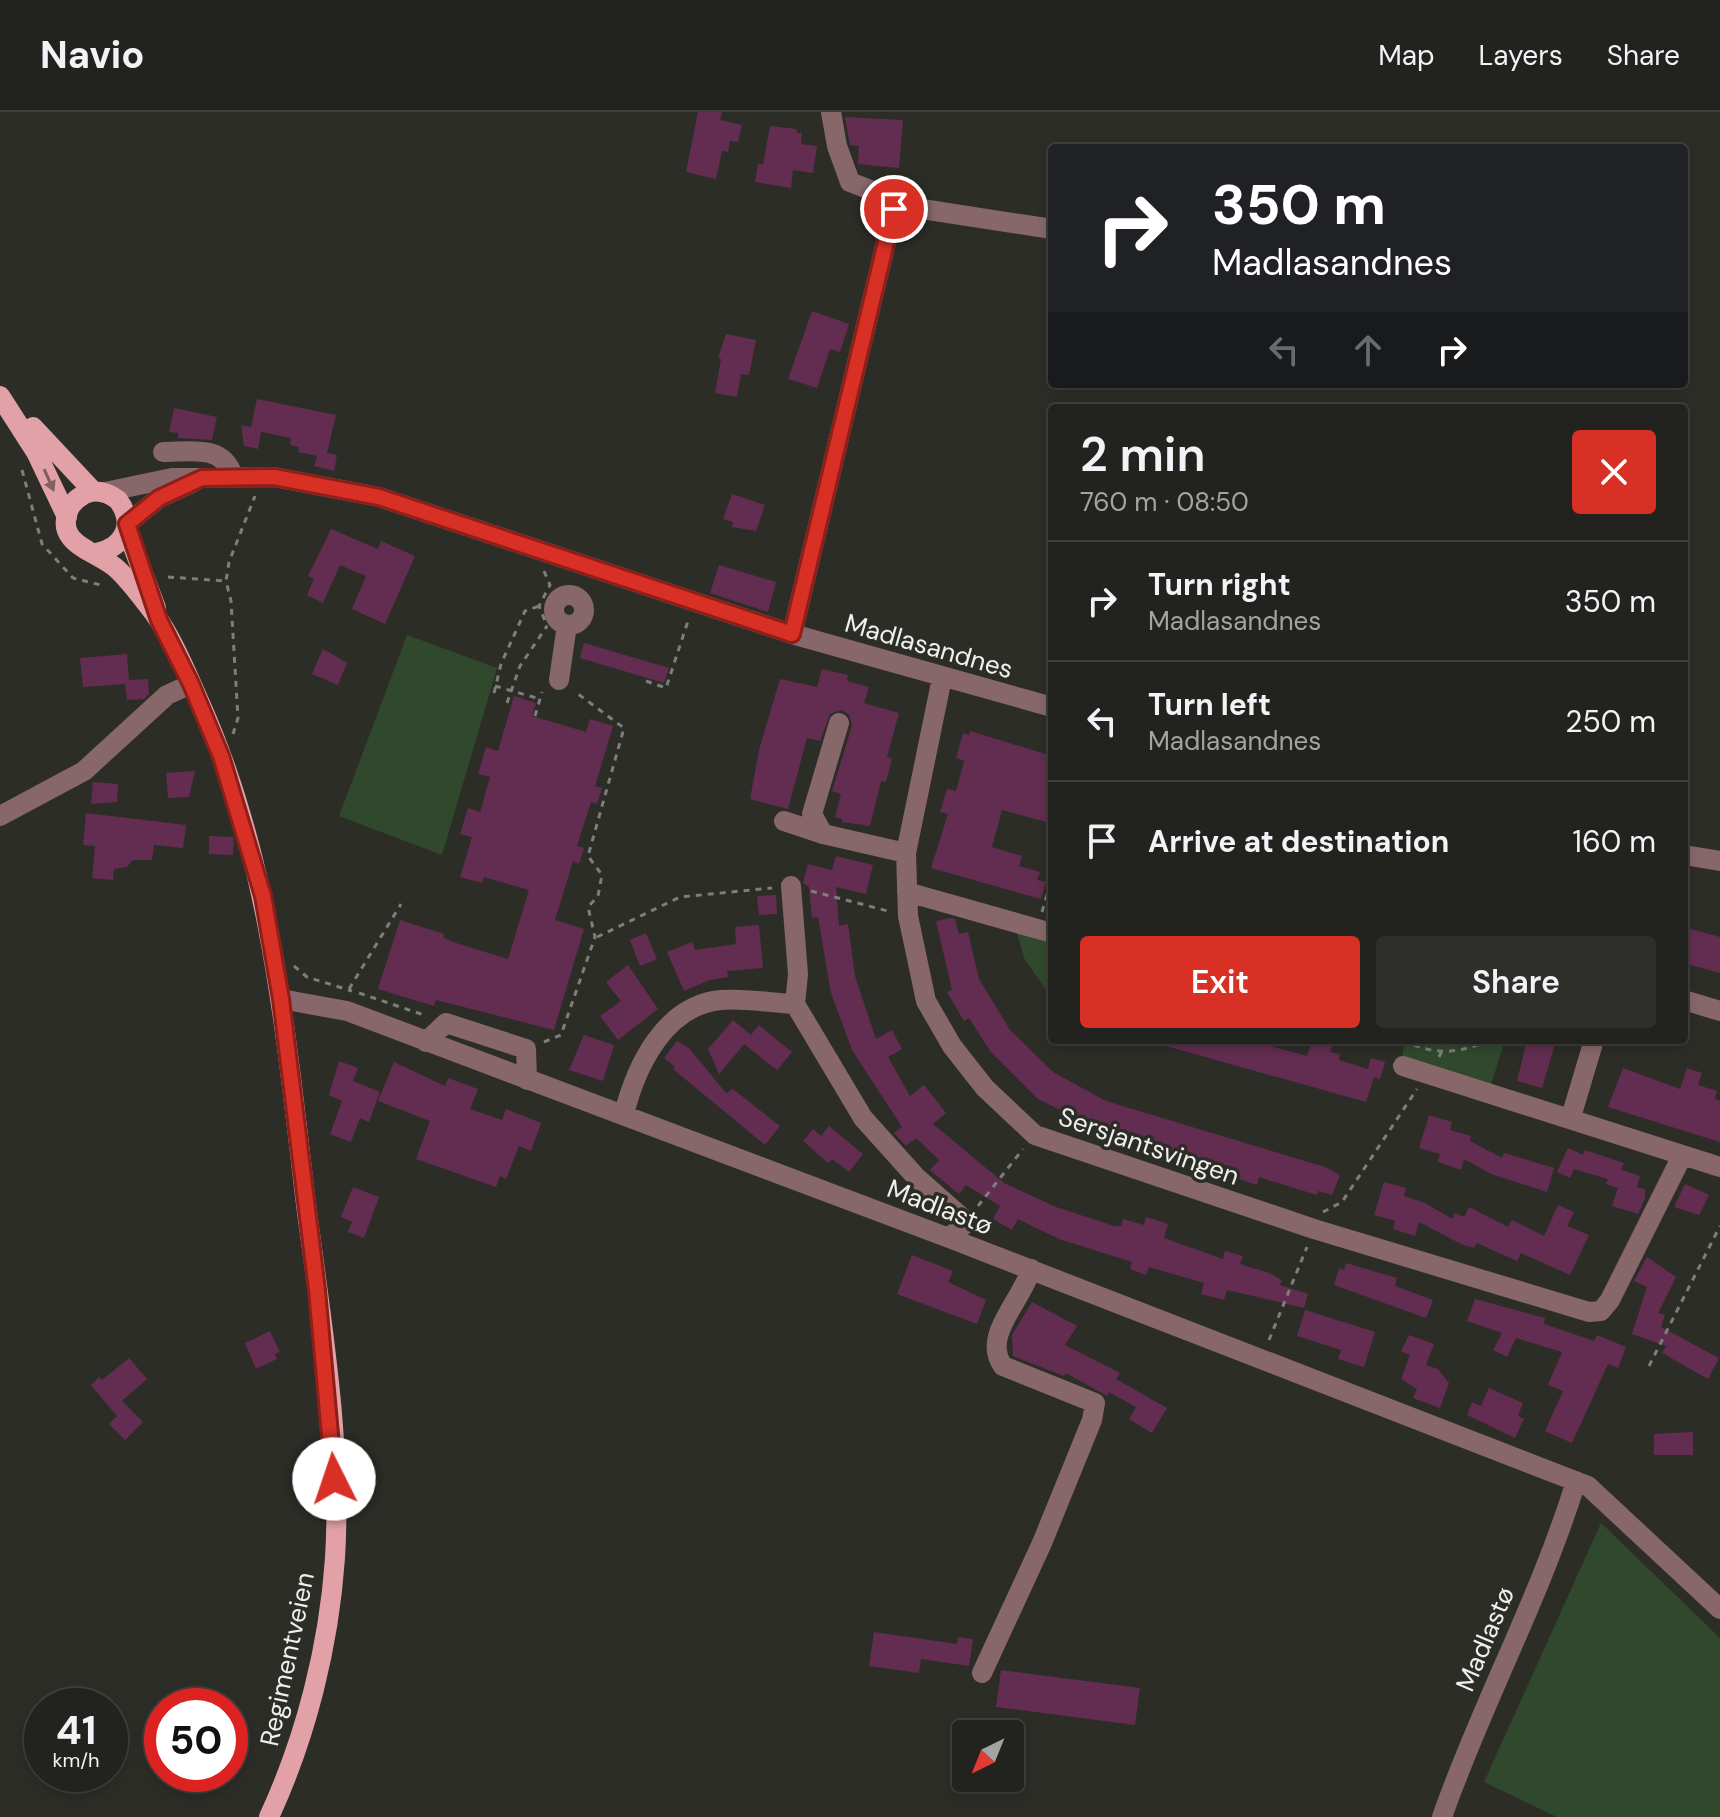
<!DOCTYPE html>
<meta charset="utf-8">
<style>
:root{--surface:#22221e;--page:#2e2f2b;--text:#f1f3f6;--muted:#a2a4a4;--line:#3f3f3c;--accent:#d93025}
body{margin:0;font-family:"DM Sans",sans-serif;background:var(--page);color:var(--text);height:100vh;display:flex;flex-direction:column;font-size:30px;white-space:nowrap}
*{box-sizing:border-box;margin:0}
p{font-size:26px;color:var(--muted)}
.icon{flex:none;width:44px;height:44px;fill:none;stroke:currentColor;stroke-width:2;stroke-linecap:round;stroke-linejoin:round}
.map{position:relative;flex:1;overflow:hidden}
.sheet{position:absolute;left:1048px;top:292px;width:640px;height:640px;display:flex;flex-direction:column;background:var(--surface);border-radius:8px;box-shadow:0 4px 12px #0003,0 0 0 2px var(--line)}
.sheet>*{flex:none}
.banner{position:absolute;left:1048px;top:32px;width:640px;height:244px;border-radius:8px;box-shadow:0 4px 12px #0003,0 0 0 2px var(--line);background:#202124;color:#fff;overflow:hidden}
.needle{width:52px;rotate:223deg}
.tools{position:absolute;left:952px;top:1608px;display:grid;gap:16px}
.tools a{display:grid;place-items:center;width:72px;height:72px;border-radius:8px;background:var(--surface);box-shadow:0 4px 12px #0003,0 0 0 2px var(--line);font-size:40px}
.speed{position:absolute;left:24px;top:1576px;display:flex;gap:16px;font-size:40px;font-weight:700;text-align:center}
.speed>*{display:grid;place-content:center;width:104px;height:104px;border-radius:50%;background:var(--surface);box-shadow:0 4px 12px #0003,0 0 0 2px var(--line);line-height:1}
.speed small{font-size:20px;font-weight:400}
.speed .limit{border:12px solid #d22;background:#fff;color:#111}
.pin{position:absolute;display:grid;place-items:center;width:68px;height:68px;color:#fff;margin:-34px;border:4px solid #fff;border-radius:50%;box-shadow:0 2px 8px #0007}
.me{position:absolute;width:88px;margin:-44px;rotate:356deg;stroke-linejoin:round;filter:drop-shadow(0 0 6px #0008)}
.turn{display:flex;align-items:center;gap:28px;height:168px;padding:0 32px;font-size:36px}
.turn .icon{width:104px;height:104px;stroke-width:2.5}
.turn b{display:block;font-size:56px;line-height:68px}
.lanes{display:flex;align-items:center;height:76px;padding:0 32px;background:#0003;justify-content:center;gap:40px;direction:ltr}
.lanes .off{opacity:.35}
.round{display:grid;place-items:center;flex:none;width:84px;height:84px;border-radius:8px;background:var(--page)}
.headline{display:flex;align-items:center;justify-content:space-between;height:136px;padding:0 32px}
h1{font-size:48px;font-weight:600;line-height:60px}
.primary-button{display:flex;gap:16px;margin-top:auto;padding:16px 32px}
.primary-button a{flex:1;height:92px;border-radius:8px;background:var(--accent);color:#fff;font-size:32px;font-weight:600;line-height:92px;text-align:center}
.primary-button a+a{background:var(--page);color:var(--text)}
ul{padding:0;list-style:none}
li{display:flex;align-items:center;gap:24px;height:120px;padding:0 32px;border-top:2px solid var(--line)}
li div{flex:1}
li b{display:block;font-size:30px}
li em{font-style:normal}
header{display:flex;align-items:center;gap:48px;box-sizing:border-box;height:112px;padding:0 40px;background:var(--surface);border-bottom:2px solid var(--line)}
header strong{font-size:38px}
nav{display:flex;gap:44px;margin-inline-start:auto;font-size:28px}
.map>svg:first-child{display:block}
</style>
<header>
<strong>Navio</strong>
<nav><a>Map</a><a>Layers</a><a>Share</a></nav>
</header>
<div class="map">
<svg width="1720" height="1705" viewBox="0 0 1720 1705">
<rect width="100%" height="100%" fill="#2d2d28"/>
<path fill="#30492c" d="M407 523 497 556 442 743 339 704Z
M1017 821 1052 830V887L1024 846Z
M1405 928H1505L1490 976 1401 951Z
M1601 1411 1720 1526V1705H1557L1484 1670Z"/>
<path fill="#622d50" d="M698 0H722L720 8 742 13 738 30 730 29 728 40 722 39 716 67 686 60Z
M845 5 903 8 899 56 858 52 859 34 850 33Z
M770 14 797 17V21H802L801 32 817 34 813 61 793 58 791 76 755 70 758 52H763Z
M812 199 849 212 840 240 830 237 817 276 788 267Z
M726 222 756 228 749 263 741 262 737 285 715 281 721 247 718 246Z
M257 287 336 303 327 341 337 343 334 359 314 354 317 344 298 340 299 335 290 333 291 326 261 320 258 337 244 334 241 313 251 315Z
M174 296 217 305 212 328 178 326V321L169 320Z
M732 382 765 393 756 419 732 415 733 410 723 407Z
M331 417 378 437 381 429 415 444 385 512 352 497 366 464 340 453 323 491 307 483 314 467 308 464Z
M719 453 776 470 768 500 710 481Z
M584 531 669 556 664 571 580 546Z
M323 537 347 551 338 573 312 562Z
M127 542 129 568 148 567 149 582 144 587 127 588 125 572 83 575 80 546Z
M822 557 848 563 847 569 869 575 864 591 899 601 887 645 892 646 886 670 881 669 870 714 842 710V707L835 705 841 682 832 679 852 614 849 603 842 598 830 602 820 629 807 626 788 697 750 687 759 638 780 567 817 575Z
M514 584 536 591 532 604 586 620 590 607 613 614 595 674 602 676 597 692 591 690 577 734 584 736 579 752 573 749 555 808 584 817 554 918 436 888 434 894 378 877 400 808 444 822 443 825 453 830 508 847 529 778 484 765 482 771 460 765 472 725 460 722 468 696 480 700 490 665 478 662 486 635 498 639Z
M970 619 1052 644 1047 671 1052 673V686L1046 710 1002 698 992 735 1022 744 1019 754 1040 760 1037 768 1046 770 1041 787 931 756 948 702 940 700 947 677 956 679 964 649 956 646 963 621 969 623Z
M195 659 189 685 168 686 166 661Z
M93 670 118 672 117 690 91 692Z
M86 701 186 713 183 736 154 733 152 748H133L127 755 114 757 113 768 92 766 95 734 83 733Z
M209 724 234 725 233 743 209 742Z
M836 744 873 753 866 782 836 775 839 814 848 812 855 864 876 927 892 918 902 937 888 945 910 984 924 973 946 1001 933 1012 1004 1071 1056 1095 1114 1114H1121L1123 1107 1144 1113 1146 1105 1168 1112 1164 1126 1223 1147 1225 1139 1243 1144 1240 1152 1269 1161 1282 1168 1280 1173 1308 1182 1304 1196 1227 1178 1224 1188 1201 1182 1204 1171 1149 1155 1146 1163 1130 1157 1132 1150 1059 1127 1018 1107 1012 1118 993 1107 1000 1094 966 1073 959 1082 930 1058 939 1048 916 1026 906 1034 894 1021 902 1015 852 938 831 881 818 805 812 806 809 775 803 771 808 752 832 758Z
M776 783 777 802 759 803 757 784Z
M950 806 955 807 959 822 968 820 979 867 1010 918 1053 960 1106 989 1325 1055 1340 1063 1332 1083 1318 1079 1317 1083 1259 1065 1257 1073 1223 1062 1225 1055 1109 1020 1110 1016 1083 1004 1081 1008 1038 987 990 939 969 906 964 909 947 880 952 878 936 809Z
M759 813 763 856 727 859 728 865 710 868 684 879 667 840 692 830 695 838 736 832 735 815Z
M1684 815 1720 825V861L1684 851Z
M646 821 657 847 640 854 630 828Z
M628 853 658 897 618 928 600 904 621 889 606 870Z
M733 908 751 923 759 913 792 940 777 958 744 932 751 924 719 962 708 937Z
M584 923 614 933 603 969 569 958Z
M1160 928H1267L1266 933 1307 944 1312 929 1332 934 1330 940 1340 942 1339 948 1368 957 1371 946 1385 950 1380 967 1374 965 1366 990 1159 932Z
M1527 928 1555 932 1542 976 1517 969Z
M677 929 689 936 726 981 733 977 780 1014 765 1033 673 957 675 955 664 946Z
M339 949 358 956 353 969 380 980 369 1010 360 1006 351 1030 330 1022 342 989 329 983Z
M394 950 445 974 448 966 478 977 470 997 502 1008 506 997 541 1011 531 1039 519 1034 506 1067 500 1064 496 1075 416 1047 430 1009 378 989Z
M1623 956 1680 977 1687 956 1702 961 1698 973 1717 979 1715 987 1720 989V1030L1608 995Z
M1429 1003 1452 1010 1450 1018 1471 1024 1470 1029 1502 1046 1504 1041 1554 1056 1547 1080 1491 1062 1464 1047 1461 1058 1438 1050 1440 1042 1419 1036Z
M829 1014 863 1042 849 1060 832 1047 828 1051 803 1029 813 1017 821 1024Z
M1568 1036 1583 1043 1585 1038 1624 1051 1621 1058 1640 1064 1637 1075 1645 1077V1086L1638 1102 1612 1094 1618 1076 1606 1072 1608 1067 1574 1057 1570 1066 1557 1060Z
M1384 1070 1406 1076 1404 1084 1425 1091 1452 1107 1455 1101 1464 1105 1469 1095 1508 1115 1512 1108 1544 1124 1558 1093 1574 1100 1567 1114 1589 1123 1570 1163 1521 1141 1517 1149 1477 1131 1474 1136 1463 1133 1419 1110 1415 1124 1393 1117 1395 1109 1374 1103Z
M1685 1072 1709 1083 1699 1103 1674 1095Z
M353 1075 379 1085 364 1126 348 1120 352 1110 341 1105Z
M912 1143 953 1159 948 1170 986 1188 977 1212 897 1182Z
M1647 1145 1676 1165 1658 1201 1665 1203 1661 1215 1719 1246 1708 1267 1662 1241 1666 1234 1632 1222 1647 1175 1634 1169Z
M1346 1151 1397 1166 1395 1174 1433 1188 1426 1206 1334 1173 1339 1156 1344 1158Z
M1475 1187 1545 1206 1544 1212 1594 1229 1597 1223 1626 1235 1618 1256 1608 1252 1572 1331 1545 1319 1563 1279 1548 1273 1562 1240 1516 1226 1507 1245 1493 1238 1502 1221 1467 1209Z
M1032 1190 1077 1214 1065 1233 1120 1261 1116 1267 1167 1296 1152 1321 1129 1307 1136 1295 1109 1280 1107 1284 1066 1261 1064 1264 1013 1244 1012 1223Z
M1305 1198 1375 1220 1364 1255 1338 1247 1341 1238 1297 1224Z
M270 1219 280 1240 275 1242 277 1247 256 1257 245 1231Z
M1409 1223 1434 1232 1426 1253 1438 1257 1449 1271 1440 1296 1413 1286 1417 1277 1401 1267 1410 1243 1401 1239Z
M129 1246 147 1267 122 1289 143 1310 125 1328 109 1312 117 1304 91 1273 99 1265 102 1268Z
M1489 1276 1523 1291 1518 1304 1524 1307 1515 1326 1467 1303 1472 1290 1481 1294Z
M1693 1320V1343H1654V1322Z
M874 1520 957 1532 958 1525 973 1527 969 1554 921 1547 919 1561 869 1554Z
M1001 1558 1140 1576 1135 1613 996 1595Z"/>
<g fill="none" stroke-linecap="round" stroke-linejoin="round">
<path stroke="#7e7e7a" stroke-width="3" stroke-dasharray="6 6" stroke-linecap="butt" d="M22 358 42 432 73 466 105 474
M544 459 550 473 539 494 547 514
M168 465 226 469
M646 569 666 576 688 509
M495 574 540 587
M494 581 501 552 525 499 539 494
M507 591 520 554 547 514
M535 604 542 580
M233 622 238 606 231 489 226 469 229 450 255 384
M811 779 888 799
M1042 800 1052 766
M597 825 680 785 772 776
M294 854 307 865 352 879
M349 877 401 792
M359 881 424 903
M544 930 561 923 595 825 588 795 598 784 602 763 588 744 624 616 574 579
M1439 945 1447 928
M978 1094 1023 1037
M1323 1100 1342 1090 1417 977
M1269 1228 1307 1135
M1649 1254 1720 1114"/>
<path stroke="#87676a" stroke-width="20" d="M894 97H922L1052 117
M163 340C191 340 223 332 233 364
M105 380 172 366 274 365 379 385 792 522 1052 595
M127 412 159 386 194 370
M554 498a15 15 0 1 1 30 0a15 15 0 1 1-30 0Z
M792 522 894 97 873 79 850 70 837 34 831 0
M942 566 906 741 908 804 926 889 952 934 985 976 1035 1023 1314 1117 1589 1200 1601 1199 1610 1188 1682 1044
M559 568 567 513
M839 611 812 702 823 722 906 741
M0 704 84 659 167 583 191 572
M784 709 823 722
M1684 743 1720 749
M791 774 798 862 795 892
M907 780 1052 821
M281 887 347 899 949 1126 1588 1374 1720 1497
M1684 888 1720 899
M426 930 446 911 526 937 527 968
M1403 954 1720 1055
M624 1002C636 954 665 893 721 888 745 886 771 891 795 892L863 1006 916 1065 967 1110 949 1126
M1571 1005 1594 928
M982 1561 1042 1431 1092 1308 1095 1291 1003 1254C981 1224 1022 1189 1031 1157
M1442 1705C1482 1591 1541 1484 1576 1369"/>
<path stroke="#e1a1a7" stroke-width="20" d="M0 284 36 340 67 405
M33 315 93 379
M126 416 156 496
M96 441C124 436 136 412 118 388 110 382 101 378 91 380 82 382 73 389 69 397 53 433 98 439 117 457 131 470 142 486 154 501 173 527 187 562 200 591 272 752 286 927 307 1100 322 1213 342 1332 335 1446 329 1534 306 1625 269 1705"/>
<path stroke="#7e7e7a" stroke-width="3" stroke-dasharray="6 6" stroke-linecap="butt" d="M1403 928C1434 944 1459 942 1489 928"/>
</g>
<defs><path id="oneway-solid" d="M-6-.8H1V-3.2L6.5 0L1 3.2V.8H-6Z" transform="scale(2)"/></defs>
<use fill="#7e6161" href="#oneway-solid" transform="translate(49 368) rotate(66)"/>
<g fill="none" stroke-linecap="round" stroke-linejoin="round">
<defs>
<path id="route" d="M334 1367 317 1178 281 887 263 784 221 644 191 572 159 508 127 412 159 386 202 366 274 365 379 385 792 522 894 97"/>
</defs>
<use href="#route" stroke="#8d1f18" stroke-width="20"/>
<use href="#route" stroke="#d93025" stroke-width="14"/>
</g>
<g text-anchor="middle" dominant-baseline="central" stroke-width="7" stroke-linejoin="round" paint-order="stroke">
<g font-size="26" fill="#efefec" stroke="#2d2d28">
<text transform="translate(929 534) rotate(16)">Madlasandnes</text>
<text transform="translate(1149 1034) rotate(19)">Sersjantsvingen</text>
<text transform="translate(940 1095) rotate(21)">Madlastø</text>
<text transform="translate(1485 1527) rotate(-67)">Madlastø</text>
<text transform="translate(287 1547) rotate(-78)">Regimentveien</text>
</g>
</g>
</svg>
<div class="tools">
<a><svg class="needle" viewBox="-14 -14 28 28"><path d="M0-13l5 13h-10z" fill="#e53935"/><path d="M0 13l5-13h-10z" fill="#a2a4a4"/></svg></a>
</div>
<div class="speed"><div>41<small>km/h</small></div><div class="limit">50</div></div>
<div class="pin" style="left:894px;top:97px;background:#d93025"><svg class="icon" aria-label="arrive" viewBox="0 0 24 24"><path d="M6 21V4h12l-3 4 3 4H6"/></svg></div>
<svg class="me" style="left:334px;top:1367px" viewBox="-20 -20 40 40"><circle r="19" fill="#fff"/><path d="M0-13L10 11 0 6-10 11z" fill="#d93025"/></svg>
<div class="banner">
<div class="turn"><svg class="icon" aria-label="right" viewBox="0 0 24 24"><path d="M7 20v-9h11M14 6l5 5-5 5"/></svg><div><b>350 m</b>Madlasandnes</div></div>
<div class="lanes"><svg class="icon off" aria-label="left" viewBox="0 0 24 24"><path d="M17 20v-9H6M10 6l-5 5 5 5"/></svg><svg class="icon off" aria-label="ahead" viewBox="0 0 24 24"><path d="M12 20V5M6 11l6-6 6 6"/></svg><svg class="icon" aria-label="right" viewBox="0 0 24 24"><path d="M7 20v-9h11M14 6l5 5-5 5"/></svg></div>
</div>
<section class="sheet">
<div class="headline"><div><h1>2 min</h1><p>760 m · 08:50</p></div><a class="round" style="background:#d93025;color:#fff"><svg class="icon" aria-label="close" viewBox="0 0 24 24"><path d="M6 6l12 12M18 6L6 18"/></svg></a></div>
<ul>
<li><svg class="icon" aria-label="right" viewBox="0 0 24 24"><path d="M7 20v-9h11M14 6l5 5-5 5"/></svg><div><b>Turn right</b><p>Madlasandnes</p></div><em>350 m</em></li>
<li><svg class="icon" aria-label="left" viewBox="0 0 24 24"><path d="M17 20v-9H6M10 6l-5 5 5 5"/></svg><div><b>Turn left</b><p>Madlasandnes</p></div><em>250 m</em></li>
<li><svg class="icon" aria-label="arrive" viewBox="0 0 24 24"><path d="M6 21V4h12l-3 4 3 4H6"/></svg><div><b>Arrive at destination</b></div><em>160 m</em></li>
</ul>
<div class="primary-button"><a>Exit</a><a>Share</a></div>
</section>
</div>
